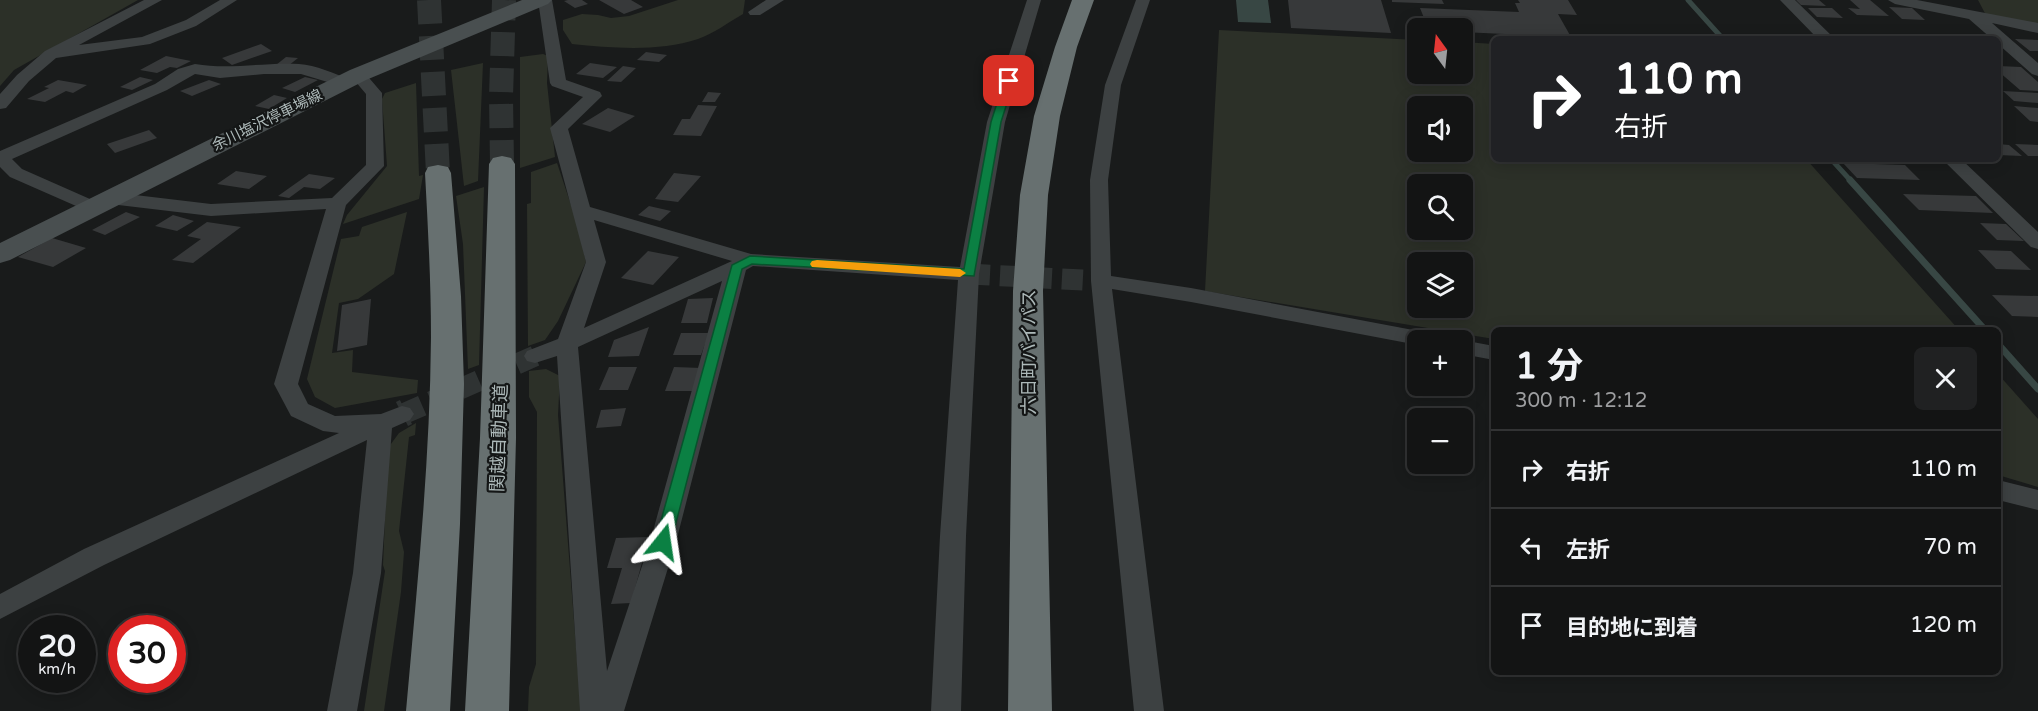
<!DOCTYPE html>
<html lang="ja">
<meta charset="utf-8">
<style>
:root{--surface:#131414;--page:#202122;--text:#f1f3f6;--muted:#9d9ea0;--line:#323334}
body{margin:0;font-family:"Varela Round","Noto Sans JP",sans-serif;background:var(--page);color:var(--text);height:100vh;display:flex;flex-direction:column;font-size:22px;white-space:nowrap}
*{box-sizing:border-box;margin:0}
p{font-size:20px;color:var(--muted)}
.icon{flex:none;width:33px;height:33px;fill:none;stroke:currentColor;stroke-width:2;stroke-linecap:round;stroke-linejoin:round}
.map{position:relative;flex:1;overflow:hidden}
.panel{position:absolute;left:1491px;top:327px;width:510px;height:348px;display:flex;flex-direction:column;background:var(--surface);border-radius:9px;box-shadow:0 3px 15px #0003,0 0 0 2px var(--line)}
.panel>*{flex:none}
.hud{position:absolute;left:1491px;top:36px;width:510px;height:126px;border-radius:9px;box-shadow:0 3px 15px #0003,0 0 0 2px var(--line);background:#202124;color:#fff;overflow:hidden}
.needle{width:39px;rotate:345deg}
.controls{position:absolute;left:1407px;top:18px;display:grid;gap:12px}
.controls a{display:grid;place-items:center;width:66px;height:66px;border-radius:9px;background:var(--surface);box-shadow:0 3px 15px #0003,0 0 0 2px var(--line);font-size:30px}
.speed{position:absolute;left:18px;top:615px;display:flex;gap:12px;font-size:30px;font-weight:700;text-align:center}
.speed>*{display:grid;place-content:center;width:78px;height:78px;border-radius:50%;background:var(--surface);box-shadow:0 3px 15px #0003,0 0 0 2px var(--line);line-height:1}
.speed small{font-size:15px;font-weight:400}
.speed .limit{border:9px solid #d22;background:#fff;color:#111}
.pin{position:absolute;display:grid;place-items:center;width:51px;height:51px;color:#fff;margin:-26px;border-radius:12px;box-shadow:0 3px 9px #0006}
.me{position:absolute;width:66px;margin:-33px;rotate:15deg;stroke-linejoin:round;filter:drop-shadow(0 0 4px #0008)}
.turn{display:flex;align-items:center;gap:21px;height:126px;padding:0 24px;font-size:27px}
.turn .icon{width:78px;height:78px;stroke-width:2.5}
.turn b{display:block;font-size:42px;line-height:51px}
.round{display:grid;place-items:center;flex:none;width:63px;height:63px;border-radius:9px;background:var(--page)}
.summary{display:flex;align-items:center;justify-content:space-between;height:102px;padding:0 24px}
h1{font-size:36px;font-weight:700;line-height:45px}
ul{padding:0;list-style:none}
li{display:flex;align-items:center;gap:18px;height:78px;padding:0 24px;border-top:2px solid var(--line)}
li div{flex:1}
li b{display:block;font-size:22px}
li em{font-style:normal}
.map>svg:first-child{display:block}
</style>
<div class="map">
<svg width="2038" height="711" viewBox="0 0 2038 711">
<rect width="100%" height="100%" fill="#191b1b"/>
<path fill="#2c3028" fill-rule="evenodd" d="M0 0H138L14 70 0 86Z
M678 0H745L743 14C729 22 713 34 698 39 659 52 612 48 572 44L563 30V20L582 14 598 15 611 18 629 16Z
M1978 0H2038V28L1987 17Z
M1219 30 1417 40 1418 74H1462L1463 42 1494 44V159H1806L1959 330H1494V339L1205 291ZM1418 106H1462V152H1418ZM1418 184H1462V230H1418ZM1418 262H1462V308H1418Z
M543 54 548 56 547 83 555 157 520 168V57Z
M483 63 478 181 464 186 451 70Z
M416 83 419 176 423 175 419 199 343 224 347 215 387 166 382 99 385 93Z
M557 163 579 229 586 262 558 321 545 340 528 346 527 204 531 203V172Z
M484 187 479 365 468 369 463 244 456 196Z
M407 212 394 274 358 299 339 303 332 353 353 350 352 372 418 380 417 393 335 408 315 397 307 379 341 239 359 236 362 227Z
M546 369 560 376 558 415 581 711H528L529 687 536 664 537 412 529 397V371Z
M1998 374 2038 419V487L1998 475Z
M416 423 415 435 409 437 399 531 404 552 401 592 384 711H364L385 571 383 565 388 448 399 433Z"/>
<path fill="#384744" d="M1236 0H1268L1271 23 1238 22Z"/>
<g fill="none" stroke-linecap="round" stroke-linejoin="round">
<path stroke="#384744" stroke-width="5" d="M1688 0 1723 39
M1831 159 1851 181"/>
<path stroke="#384744" stroke-width="7" d="M1850 180 1985 330
M1998 344 2038 389"/>
</g>
<path fill="#37393a" d="M568 0H582L588 4 575 8 564 1Z
M599 0H631L643 7 624 14Z
M1288 0H1381L1391 33 1291 28Z
M1392 0H1442L1444 4 1392 2Z
M1518 0H1568L1577 15 1558 14 1571 37 1462 32V28H1428L1420 8 1519 12 1515 3H1520Z
M1796 0H1819L1826 6 1801 5Z
M1850 0H1870L1889 16 1857 15 1848 8 1860 9Z
M1889 7 1912 8 1925 20 1902 19Z
M1808 8H1832L1843 18 1817 17Z
M1925 34 1945 35 1949 39H1930Z
M2015 39 2038 40V51H2030Z
M261 44 272 51 232 65 222 58Z
M646 52 667 55 659 62 637 60Z
M166 56 191 61 177 68 170 67 157 73 140 70Z
M286 57 298 58 288 66 276 65Z
M590 63 617 67 603 78 576 74Z
M623 66 636 68 621 82 607 81Z
M1998 66 2021 67 2038 82V91L2020 90 1998 71Z
M140 77 153 80 132 90 120 87Z
M305 77 318 80 295 92 282 88Z
M58 80 87 85 73 93 66 91 45 102 27 99 49 88 44 87Z
M209 80 221 84 192 96 180 91Z
M2003 91 2038 93V103L2014 101Z
M708 92 721 93 715 102H702Z
M274 95 287 98 269 109 255 106Z
M698 105 717 106 701 136 673 135 682 119H690Z
M2014 106 2038 108V122L2030 121Z
M608 108 635 116 610 132 582 124Z
M149 130 157 138 115 153 107 144Z
M1998 144 2009 145 2022 156 1998 155Z
M2015 144 2038 145V156H2028Z
M1843 163 1905 165 1920 180 1857 178Z
M236 171 267 176 249 189 217 184Z
M674 173 701 176 678 202 655 199Z
M309 174 335 178 320 189 304 187 289 198 278 196Z
M1903 194 1976 196 1993 213 1919 210Z
M649 206 671 211 660 221 638 215Z
M126 212 140 217 105 235 92 230Z
M173 215 194 221 177 231 155 226Z
M207 222 241 227 193 263 172 260 201 239 187 236Z
M1980 223 2006 224 2024 241 1997 240Z
M52 238 86 248 53 267 18 257Z
M1978 250 2011 251 2031 270 1996 269Z
M648 251 679 257 653 285 621 278Z
M1992 295 2038 296V317L2012 316Z
M713 298 707 323H681L688 299Z
M371 299 367 345 337 351 342 305Z
M649 327 639 356 608 357 614 340Z
M681 333H709L701 355H673Z
M609 367H637L628 390H599Z
M674 367 702 368 694 391H665Z
M626 408 621 426 596 428 601 410Z
M649 537 631 603 611 604 622 568H607L616 538Z"/>
<g fill="none" stroke-linecap="round" stroke-linejoin="round">
<path stroke="#2f3333" stroke-width="21" stroke-dasharray="21 10" stroke-linecap="butt" d="M969 274 1101 281
M403 414 535 356"/>
<path stroke="#2f3333" stroke-width="27" stroke-dasharray="27 14" stroke-linecap="butt" d="M402 414 406 412"/>
<path stroke="#2f3333" stroke-width="24" stroke-dasharray="24 12" stroke-linecap="butt" d="M429 0 438 173
M502 164 501 97 504 0"/>
<path fill="#3d4142" fill-rule="evenodd" d="M144 0H162L79 45 142 37 186 20 220 0H237L196 26 150 44 56 58 29 81 6 108 0 109V94L17 75 45 51Z
M538 0H552L566 80 600 92 602 96 568 129 590 207 751 254 960 267 987 122 1027 0H1041L1005 122 979 274 966 536 961 711H931L940 536 958 280 753 266 746 270 676 542 624 711H580L557 356 535 363 527 361 524 356 527 351 558 339 586 262 550 128 583 97 552 86 550 83ZM594 220 732 261 584 328 606 262ZM722 281 650 542 607 671 578 347Z
M766 0H784L760 15H750L748 12Z
M1136 0H1150L1121 85 1108 180 1111 276 1191 288 1429 333 1437 335 1440 340H1418V345L1191 302 1112 289 1164 711H1134L1091 281 1090 180 1105 85Z
M1780 0H1795L1835 39H1818Z
M1888 0H1917L2038 23V33L1992 23 2038 63V76L2032 74 1998 44V39H1992L1969 19 1895 4Z
M195 64C230 70 264 62 299 64 316 65 334 74 350 79L352 82 344 87 301 74H264L220 78 195 74 167 90 12 159 22 169 99 203 102 207 99 211 92 213 10 177 0 167V151L155 84 178 69Z
M358 70 364 72 382 93 384 166 346 205 298 384 308 404 335 416 381 414 402 406 410 408 414 414 410 420 392 428 381 573 357 711H327L353 573 367 440 104 565 0 619V594L84 549 339 433 323 431 291 416 274 384 326 209 211 216 110 204 103 202 101 198 103 194 110 192 211 204 332 198 366 165V94L350 75Z
M1942 159H1961L2038 232V249L2031 247Z
M1459 340H1462L1494 346V360L1462 354V340Z
M1998 480 2038 490V510L1998 500Z"/>
<path fill="#494f50" fill-rule="evenodd" d="M522 0H552L548 4 366 80 10 260 0 263V243L350 70Z"/>
<path fill="#677070" fill-rule="evenodd" d="M1072 0H1094L1077 47 1060 116 1048 195 1043 291 1052 711H1008L1013 291 1020 195 1034 116 1055 47Z
M502 156 511 158 515 164 516 438 509 711H465L480 438 489 164 493 158Z
M438 165 448 167 451 173 461 296 464 384 460 524 450 711H406C417 587 430 462 431 337 431 283 428 228 425 173L428 167Z"/>
</g>
<path fill="#0b8043" stroke="#07532c" stroke-width="1.5" d="M1009 78 1014 81 1001 122 974 276 752 264 742 269 671 542 669 546 663 548 658 546 655 542 732 265 750 256 964 269 991 122 1004 81Z"/>
<path fill="#f59e0b" d="M817 260 960 269 966 273 960 277 812 267 810 264 812 261Z"/>
<g text-anchor="middle" dominant-baseline="central" stroke-width="4.5" stroke-linejoin="round" paint-order="stroke">
<g font-size="15" fill="#adb9b9" stroke="#141616">
<text transform="translate(267 120) rotate(-26)">余川塩沢停車場線</text>
</g>
<g font-size="18" fill="#adb9b9" stroke="#141616">
<text transform="translate(1029 352) rotate(-90)">六日町バイパス</text>
<text transform="translate(499 438) rotate(-88)">関越自動車道</text>
</g>
</g>
</svg>
<div class="controls">
<a><svg class="needle" viewBox="-14 -14 28 28"><path d="M0-13l5 13h-10z" fill="#e53935"/><path d="M0 13l5-13h-10z" fill="#9d9ea0"/></svg></a>
<a><svg class="icon" aria-label="sound" viewBox="0 0 24 24"><path d="M4 9h4l5-4v14l-5-4H4zM17 9q2 3 0 6"/></svg></a>
<a><svg class="icon" aria-label="search" viewBox="0 0 24 24"><circle cx="10" cy="10" r="6"/><path d="M15 15l6 6"/></svg></a>
<a><svg class="icon" aria-label="layers" viewBox="0 0 24 24"><path d="M12 4l9 5-9 5-9-5zM3 14l9 5 9-5"/></svg></a>
<a>+</a>
<a>−</a>
</div>
<div class="speed"><div>20<small>km/h</small></div><div class="limit">30</div></div>
<div class="pin" style="left:1009px;top:81px;background:#d93025"><svg class="icon" aria-label="arrive" viewBox="0 0 24 24"><path d="M6 21V4h12l-3 4 3 4H6"/></svg></div>
<svg class="me" style="left:663px;top:542px" viewBox="-20 -20 40 40"><path d="M0-17L14 15 0 8-14 15z" fill="#0b8043" stroke="#fff" stroke-width="4"/></svg>
<div class="hud">
<div class="turn"><svg class="icon" aria-label="right" viewBox="0 0 24 24"><path d="M7 20v-9h11M14 6l5 5-5 5"/></svg><div><b>110 m</b>右折</div></div>
</div>
<section class="panel">
<div class="summary"><div><h1>1 分</h1><p>300 m · 12:12</p></div><a class="round"><svg class="icon" aria-label="close" viewBox="0 0 24 24"><path d="M6 6l12 12M18 6L6 18"/></svg></a></div>
<ul>
<li><svg class="icon" aria-label="right" viewBox="0 0 24 24"><path d="M7 20v-9h11M14 6l5 5-5 5"/></svg><div><b>右折</b></div><em>110 m</em></li>
<li><svg class="icon" aria-label="left" viewBox="0 0 24 24"><path d="M17 20v-9H6M10 6l-5 5 5 5"/></svg><div><b>左折</b></div><em>70 m</em></li>
<li><svg class="icon" aria-label="arrive" viewBox="0 0 24 24"><path d="M6 21V4h12l-3 4 3 4H6"/></svg><div><b>目的地に到着</b></div><em>120 m</em></li>
</ul>
</section>
</div>
